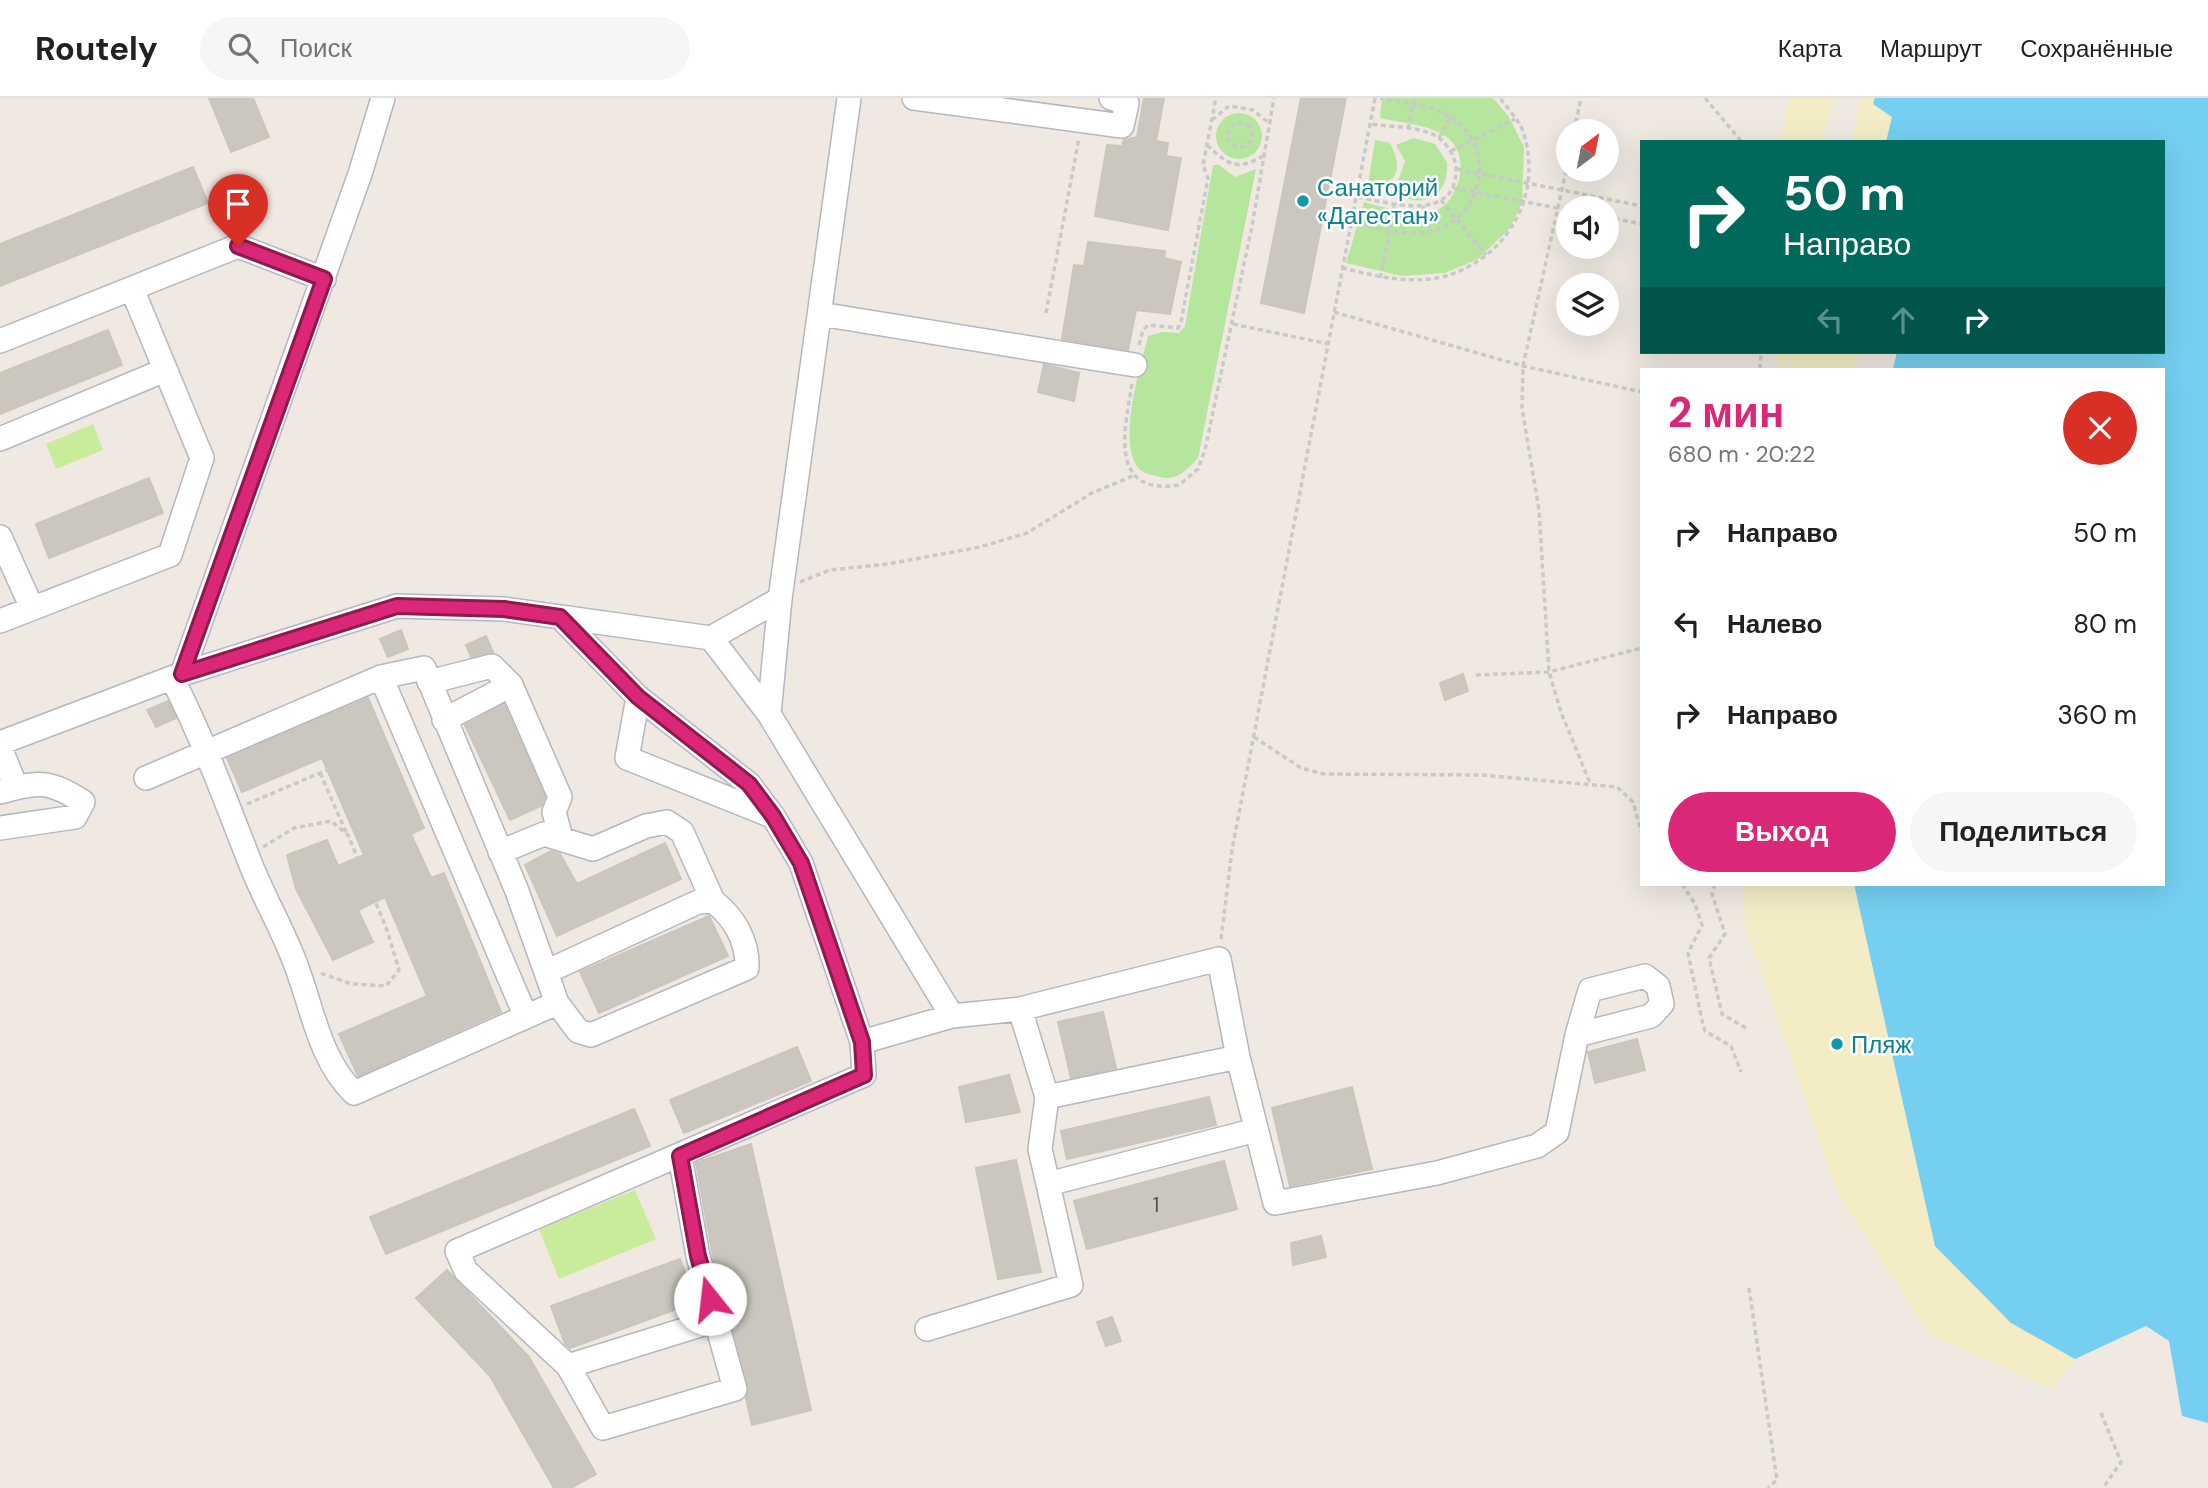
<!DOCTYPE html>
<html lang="ru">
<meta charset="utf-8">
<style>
:root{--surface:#fff;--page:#f6f6f6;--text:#202124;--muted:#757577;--line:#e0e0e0;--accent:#db2777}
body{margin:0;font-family:"DM Sans",sans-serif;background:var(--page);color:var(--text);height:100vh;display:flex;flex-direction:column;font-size:26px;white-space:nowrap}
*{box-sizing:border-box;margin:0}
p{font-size:23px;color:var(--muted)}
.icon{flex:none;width:38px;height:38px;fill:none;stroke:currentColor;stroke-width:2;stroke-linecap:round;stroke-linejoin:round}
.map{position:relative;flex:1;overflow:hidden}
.panel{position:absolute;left:1640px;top:270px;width:525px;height:518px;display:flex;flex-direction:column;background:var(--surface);border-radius:0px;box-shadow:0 7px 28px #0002}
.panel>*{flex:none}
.top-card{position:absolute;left:1640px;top:42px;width:525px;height:214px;border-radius:0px;box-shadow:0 7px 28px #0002;background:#00695c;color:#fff;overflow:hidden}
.needle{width:46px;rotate:32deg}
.tools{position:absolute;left:1556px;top:21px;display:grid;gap:14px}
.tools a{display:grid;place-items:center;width:63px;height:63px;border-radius:50%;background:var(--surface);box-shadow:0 7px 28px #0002;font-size:35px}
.pin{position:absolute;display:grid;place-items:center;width:60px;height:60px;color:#fff;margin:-72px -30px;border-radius:50% 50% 50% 0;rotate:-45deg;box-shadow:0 0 7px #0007}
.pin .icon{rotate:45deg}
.me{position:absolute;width:77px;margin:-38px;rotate:344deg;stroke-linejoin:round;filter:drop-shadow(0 0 5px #0008)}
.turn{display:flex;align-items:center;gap:24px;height:147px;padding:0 28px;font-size:32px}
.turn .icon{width:91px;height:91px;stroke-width:2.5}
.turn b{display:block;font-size:49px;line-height:60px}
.lanes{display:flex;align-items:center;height:66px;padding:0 28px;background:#0003;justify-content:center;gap:35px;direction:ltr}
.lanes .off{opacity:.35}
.round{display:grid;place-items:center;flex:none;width:74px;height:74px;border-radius:37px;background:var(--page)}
.overview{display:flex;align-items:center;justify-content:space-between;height:119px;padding:0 28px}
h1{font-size:42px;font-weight:800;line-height:52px;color:var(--accent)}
.cta{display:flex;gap:14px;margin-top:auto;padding:14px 28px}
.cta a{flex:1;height:80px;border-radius:42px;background:var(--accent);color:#fff;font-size:28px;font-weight:800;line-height:80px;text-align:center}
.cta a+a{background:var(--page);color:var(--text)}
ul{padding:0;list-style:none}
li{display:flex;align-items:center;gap:21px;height:91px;padding:0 28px}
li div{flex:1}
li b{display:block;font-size:26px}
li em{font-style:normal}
header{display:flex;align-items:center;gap:42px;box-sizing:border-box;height:98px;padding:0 35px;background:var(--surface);border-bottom:2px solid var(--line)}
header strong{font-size:33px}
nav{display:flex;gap:38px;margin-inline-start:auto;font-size:24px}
.search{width:490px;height:63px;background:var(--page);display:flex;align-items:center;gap:18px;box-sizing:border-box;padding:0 24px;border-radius:38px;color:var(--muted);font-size:26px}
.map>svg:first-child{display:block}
</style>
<header>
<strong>Routely</strong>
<div class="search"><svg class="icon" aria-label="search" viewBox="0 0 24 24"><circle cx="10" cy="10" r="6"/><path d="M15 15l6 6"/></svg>Поиск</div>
<nav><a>Карта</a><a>Маршрут</a><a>Сохранённые</a></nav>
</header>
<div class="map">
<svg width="2208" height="1390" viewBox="0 0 2208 1390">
<rect width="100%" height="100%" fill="#efe9e1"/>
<path fill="#b6e59e" d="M1382 0H1493L1509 19 1524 49 1522 105 1510 130 1478 161 1445 175 1402 178 1346 165 1364 104C1383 109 1404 116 1423 116 1455 115 1472 67 1452 44 1438 27 1400 25 1380 20Z
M1216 38a23 23 0 1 1 46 0a23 23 0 1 1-46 0Z
M1414 40 1435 46 1447 64C1450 101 1416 115 1391 89L1398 83 1405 63 1396 47Z
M1375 42 1390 45C1403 69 1399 89 1368 86Z
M1213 67H1219L1235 79 1256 71 1198 360C1187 372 1176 385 1157 378 1153 377 1146 376 1142 373 1114 352 1141 267 1148 238L1163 234 1179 235 1185 228Z"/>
<path fill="#f3ecc5" d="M1789 0H1834L1822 44H1780Z
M1862 0H1875L1874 6 1892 19 1886 44H1850Z
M1775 254H1858L1852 271H1778Z
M1745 786H1854L1935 1148 2011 1225 2075 1261 2053 1290 1931 1238 1838 1097 1742 819Z"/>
<path fill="#c9ec9a" d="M93 326 103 352 56 371 46 346Z
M635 1092 656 1141 559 1181 539 1131Z"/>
<path fill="#75cff0" d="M1875 0H2208V1325L2182 1318 2169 1243 2146 1228 2075 1261 2011 1225 1935 1148 1854 786H2163V271H1893L1897 254H2163V44H1886L1892 19 1873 6Z"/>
<path fill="#cbc7bf" stroke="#cbc5ba" stroke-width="2" d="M209 0H253L269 39 231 54Z
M1144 0H1164L1156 43 1168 45 1166 58 1181 60 1168 132 1095 118 1107 47 1122 48 1124 42 1137 39Z
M1301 0H1346L1304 215 1261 205Z
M193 69 208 105 0 188V146Z
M1088 144 1165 153 1164 160 1181 164 1170 216 1136 212 1128 252 1062 241 1074 167 1084 168Z
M108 232 122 267 0 316V275Z
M1044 266 1079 275 1074 303 1038 294Z
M149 380 163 415 49 460 36 426Z
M401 532 408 551 388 559 380 541Z
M486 538 493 554 471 559 466 547Z
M1463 576 1468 593 1445 602 1440 585Z
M368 600 424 730 411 736 431 780 444 775 501 914 358 978 339 936 427 898 385 799 358 812 373 844 333 862 296 791 287 757 327 742 338 768 364 757 322 660 242 694 227 660Z
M168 603 176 620 156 629 147 612Z
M504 606 545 699 541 708 510 722 465 627Z
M665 745 681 781 557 838 525 767 551 753 560 756 577 786Z
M709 818 728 858 599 915 580 874Z
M1103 914 1116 970 1071 980 1058 924Z
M1637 941 1645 972 1595 985 1588 954Z
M797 949 811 983 684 1035 670 1002Z
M1009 977 1020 1014 966 1024 959 989Z
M1352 989 1372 1071 1290 1088 1272 1010Z
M1209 999 1216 1027 1067 1061 1061 1033Z
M634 1011 650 1048 386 1156 370 1119Z
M751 1046 811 1312 752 1327 746 1300 748 1287 714 1164 696 1065Z
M1016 1062 1041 1174 998 1181 976 1070Z
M1224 1063 1237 1111 1087 1151 1074 1103Z
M1321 1138 1326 1159 1293 1167 1291 1145Z
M680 1161 696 1204 570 1250 565 1246 551 1208Z
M447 1172 529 1259 596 1376 571 1390H554L490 1278 416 1200Z
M1112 1219 1121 1243 1106 1248 1097 1224Z"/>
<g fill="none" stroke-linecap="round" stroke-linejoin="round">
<defs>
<path id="minor" d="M849 0 780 501 769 616 952 918 1020 911 1219 861 1238 959 1275 1105 1437 1075 1537 1048 1557 1034 1577 937 1651 918 1662 906 1658 888 1645 878 1590 892 1577 937
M914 0 1122 28 1127 5 1111 0
M820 216 1135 267
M0 243 238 148 324 181
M0 341 165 272
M0 439 32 510
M560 519 638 599 749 686 773 718 801 765 862 944 864 977 457 1153 466 1173 568 1268 603 1330 735 1291 698 1158 680 1058
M0 523 170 457 202 360 132 191
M711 540 769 616
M182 576 360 76 383 0
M381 579 526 919
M429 584 492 568 511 587 560 699 554 714 561 740
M638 599 627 660 772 718
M444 622 511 587
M0 645 182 576 397 508 504 511 711 540 780 501
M0 649 16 689
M146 680 381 579 424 570 517 793 557 905 354 995C320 962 313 913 297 870 284 833 263 799 249 762 225 700 202 639 172 580
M0 694C38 683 49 682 83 704L75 719 0 730
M500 754 544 736 593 751 646 728 667 724 682 734 713 803
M546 874 698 804 713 803C734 819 748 843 747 870L591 937 578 933 557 905
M862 944 952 918
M1047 999 1238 959
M1048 1086 1256 1032
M927 1231 1071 1187 1040 1051 1047 999 1020 911
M568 1268 716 1222"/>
</defs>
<use href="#minor" stroke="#b4b7c1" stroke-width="26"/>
<path stroke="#c9c9c9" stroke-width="3.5" stroke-dasharray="5 3.5" stroke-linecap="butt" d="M1705 0 1742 44
M1212 22 1229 8 1253 12 1269 25
M1228 37a12 12 0 1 1 24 0a12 12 0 1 1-24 0Z
M1408 31 1414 0
M1574 33 1581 0
M1439 40 1451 19
M1207 47C1229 68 1237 73 1265 57
M1451 53 1515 21
M1568 64 1523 268 1522 310 1539 412 1549 574 1561 614 1590 685
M1457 71 1642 108
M1453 90 1568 112
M1358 99C1389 105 1455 125 1456 73 1457 61 1448 47 1439 40 1422 28 1390 29 1370 26
M1441 102 1486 157
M1423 108 1430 133
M1606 119 1642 126
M1352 125C1376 130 1408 139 1432 133 1483 121 1498 49 1452 20 1432 7 1403 5 1380 0
M1342 170C1376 178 1414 188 1449 177 1509 157 1542 97 1524 36 1520 23 1508 11 1500 0
M1380 180 1395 106
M1334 214 1523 268 1642 294
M1046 215 1079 40
M1233 226 1329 246
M1139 247 1143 232 1148 227 1178 230 1181 224 1208 80 1203 67 1216 0
M1760 271 1761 254
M1132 286C1125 330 1107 398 1179 387L1198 371 1205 352 1252 128 1274 0
M800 484 830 472 888 466 980 449 1027 435 1092 395 1135 377
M1476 577 1549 574 1642 550
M1254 639 1301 670 1324 676 1482 677 1617 689 1633 704 1642 736
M320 675 346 734
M247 706 388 646
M263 749 294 730 331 723 348 737 387 832 399 872 386 888 352 886 320 875
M1682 786 1695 806 1702 827 1688 855 1703 927 1705 933 1731 948 1741 974
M1715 786 1712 796 1725 836 1709 860 1722 916 1746 930
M1221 841 1232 752 1375 0
M1749 1190 1777 1382 1768 1390
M2101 1315 2121 1364 2103 1390"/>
<use href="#minor" stroke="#fff" stroke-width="23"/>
</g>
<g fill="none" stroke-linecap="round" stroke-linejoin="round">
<defs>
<path id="route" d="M238 148 324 181 182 576 397 508 504 511 560 519 638 599 749 686 773 718 801 765 862 944 864 977 680 1058 698 1158 710 1201"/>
</defs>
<use href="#route" stroke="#8e194d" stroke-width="18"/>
<use href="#route" stroke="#db2777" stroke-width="12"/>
</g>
<g fill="#0f9aa8" stroke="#fff" stroke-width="2.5">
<circle cx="1303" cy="103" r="7"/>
<circle cx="1837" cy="946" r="7"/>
</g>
<g text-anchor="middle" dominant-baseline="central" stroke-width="5" stroke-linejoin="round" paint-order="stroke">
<g font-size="21" fill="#555452">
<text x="1156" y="1107">1</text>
</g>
<g font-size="24" fill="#0d838f" stroke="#fff" text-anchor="start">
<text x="1317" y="89">Санаторий<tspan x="1317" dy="28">«Дагестан»</tspan></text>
<text x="1851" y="946">Пляж</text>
</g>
</g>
</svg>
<div class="tools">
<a><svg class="needle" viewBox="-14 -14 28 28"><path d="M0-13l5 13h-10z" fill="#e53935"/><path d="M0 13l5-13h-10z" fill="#757577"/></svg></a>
<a><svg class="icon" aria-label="sound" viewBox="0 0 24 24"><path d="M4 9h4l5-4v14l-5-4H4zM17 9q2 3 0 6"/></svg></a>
<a><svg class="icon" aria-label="layers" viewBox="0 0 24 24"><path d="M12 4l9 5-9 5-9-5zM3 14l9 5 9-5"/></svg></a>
</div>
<div class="pin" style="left:238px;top:148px;background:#d93025"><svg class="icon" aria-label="arrive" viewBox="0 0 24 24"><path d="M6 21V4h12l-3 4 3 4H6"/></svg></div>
<svg class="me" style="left:710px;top:1201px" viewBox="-20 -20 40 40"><circle r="19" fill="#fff"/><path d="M0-13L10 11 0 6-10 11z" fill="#db2777"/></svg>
<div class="top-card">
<div class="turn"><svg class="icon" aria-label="right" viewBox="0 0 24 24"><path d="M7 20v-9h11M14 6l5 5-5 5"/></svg><div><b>50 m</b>Направо</div></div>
<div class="lanes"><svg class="icon off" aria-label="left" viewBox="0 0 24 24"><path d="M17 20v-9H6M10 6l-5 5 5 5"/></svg><svg class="icon off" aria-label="ahead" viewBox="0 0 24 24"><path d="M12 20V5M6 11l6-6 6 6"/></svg><svg class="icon" aria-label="right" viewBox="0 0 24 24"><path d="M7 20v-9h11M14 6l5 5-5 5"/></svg></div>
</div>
<section class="panel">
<div class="overview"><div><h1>2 мин</h1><p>680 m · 20:22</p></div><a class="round" style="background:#d93025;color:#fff"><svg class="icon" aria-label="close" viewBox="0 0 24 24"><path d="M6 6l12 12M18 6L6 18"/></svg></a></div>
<ul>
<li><svg class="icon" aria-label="right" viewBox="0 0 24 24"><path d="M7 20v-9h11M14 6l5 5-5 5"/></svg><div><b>Направо</b></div><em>50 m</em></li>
<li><svg class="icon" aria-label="left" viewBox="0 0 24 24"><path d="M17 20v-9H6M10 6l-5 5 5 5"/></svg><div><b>Налево</b></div><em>80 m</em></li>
<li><svg class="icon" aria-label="right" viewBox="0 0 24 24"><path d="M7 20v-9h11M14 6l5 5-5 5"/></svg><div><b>Направо</b></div><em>360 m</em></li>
</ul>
<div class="cta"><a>Выход</a><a>Поделиться</a></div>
</section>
</div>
